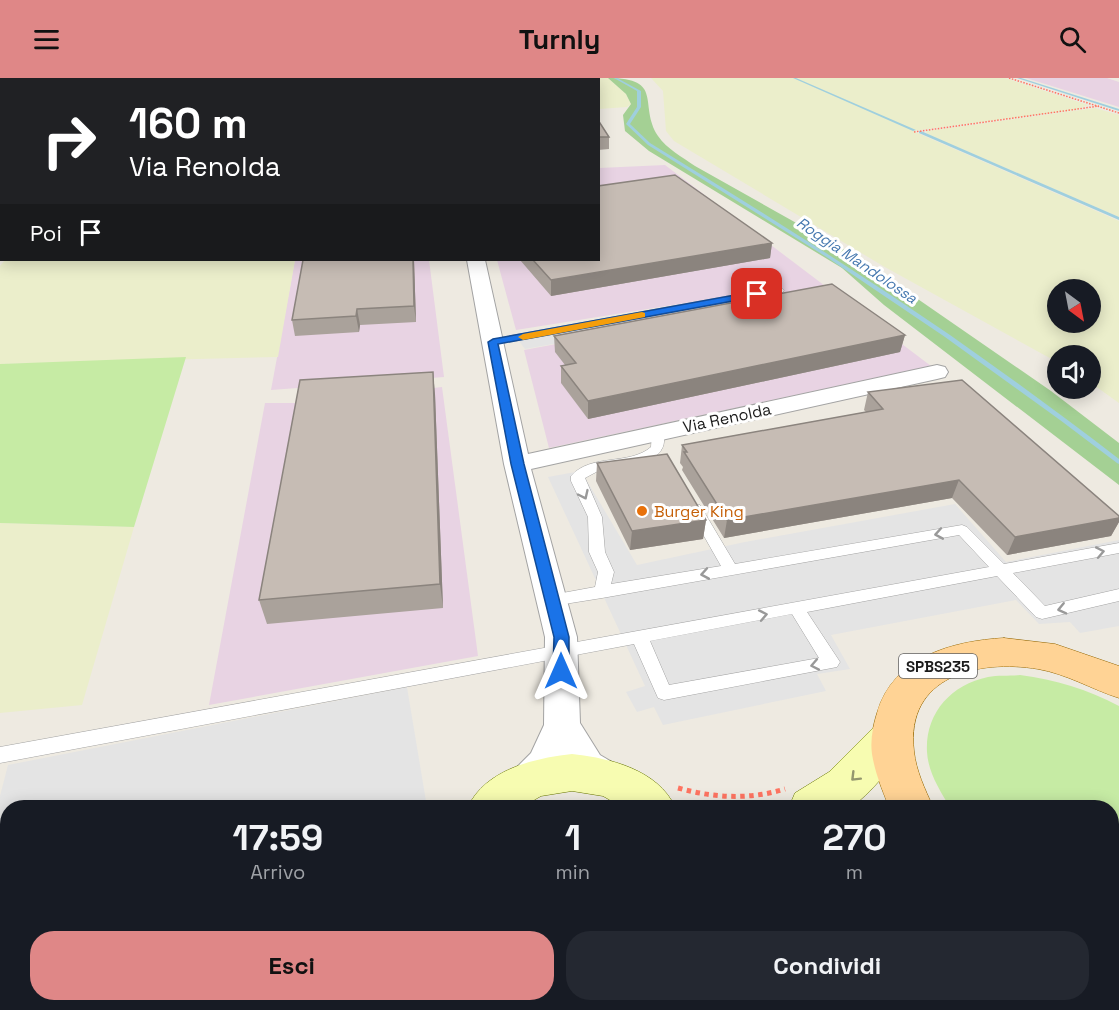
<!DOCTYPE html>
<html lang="it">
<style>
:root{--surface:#171b24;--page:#242831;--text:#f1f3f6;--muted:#9ea1a6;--accent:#df8787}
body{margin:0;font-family:"Space Grotesk",sans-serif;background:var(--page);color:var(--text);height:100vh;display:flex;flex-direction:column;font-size:22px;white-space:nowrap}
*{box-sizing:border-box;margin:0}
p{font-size:20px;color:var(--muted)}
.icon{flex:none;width:33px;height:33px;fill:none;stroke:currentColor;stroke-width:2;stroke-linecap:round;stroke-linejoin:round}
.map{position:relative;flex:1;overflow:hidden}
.side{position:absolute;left:0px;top:722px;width:1119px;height:212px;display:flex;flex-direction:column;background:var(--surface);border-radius:24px 24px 0 0;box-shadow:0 3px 15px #0003}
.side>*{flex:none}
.guide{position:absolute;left:0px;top:0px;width:600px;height:183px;box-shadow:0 3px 15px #0003;background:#202124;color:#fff;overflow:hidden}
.needle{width:39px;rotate:148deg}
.controls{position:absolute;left:1047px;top:201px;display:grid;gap:12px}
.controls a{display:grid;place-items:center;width:54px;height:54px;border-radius:50%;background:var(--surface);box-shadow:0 3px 15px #0003;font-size:30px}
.pin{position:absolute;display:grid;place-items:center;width:51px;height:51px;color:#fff;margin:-26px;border-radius:12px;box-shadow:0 3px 9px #0006}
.me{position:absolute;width:66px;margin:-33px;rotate:0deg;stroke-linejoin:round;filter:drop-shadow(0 0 4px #0008)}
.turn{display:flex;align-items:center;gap:21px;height:126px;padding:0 30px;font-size:27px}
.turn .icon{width:78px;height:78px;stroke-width:2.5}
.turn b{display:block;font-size:42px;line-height:51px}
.then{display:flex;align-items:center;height:57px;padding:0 30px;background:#0003;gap:12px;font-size:22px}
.eta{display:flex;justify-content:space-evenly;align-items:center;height:102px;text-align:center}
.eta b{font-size:36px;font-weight:800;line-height:42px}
.button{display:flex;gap:12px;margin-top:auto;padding:12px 30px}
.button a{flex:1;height:69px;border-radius:24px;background:var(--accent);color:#111;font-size:24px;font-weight:800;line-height:69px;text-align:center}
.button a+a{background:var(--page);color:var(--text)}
header{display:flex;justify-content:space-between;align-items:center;height:78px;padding:0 30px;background:var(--accent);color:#111;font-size:27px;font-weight:800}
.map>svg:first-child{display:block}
</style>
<header><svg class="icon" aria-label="menu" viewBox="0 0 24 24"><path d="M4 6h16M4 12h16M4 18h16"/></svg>Turnly<svg class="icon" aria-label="search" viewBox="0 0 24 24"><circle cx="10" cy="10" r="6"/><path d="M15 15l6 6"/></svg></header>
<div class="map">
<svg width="1119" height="932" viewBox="0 0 1119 932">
<rect width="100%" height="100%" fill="#eeeae1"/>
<path fill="#e8d3e3" d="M1026 0H1107L1119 4V29Z
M665 87 931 288 549 370 524 272 643 250 636 242 755 221 748 215 516 252 497 182H598L599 90Z
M295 182H429L444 299 271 312Z
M442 309 478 578 209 627 265 325H305Z
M116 926H521L532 932H84Z"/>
<path fill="#ebeecb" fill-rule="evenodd" d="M311 0H608L626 16 631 26 627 29 599 31 598 2Z
M651 0H1005L1088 27 1076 32 913 53 1119 143V325L1091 305 1090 278H1058L1057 284 883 188 674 63 666 53 663 13ZM1058 212H1090V244H1058Z
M1095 30 1119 37V139L927 56 926 53Z
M5 182H295L278 279 0 286V188Z
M0 445 134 449 82 627 0 635Z"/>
<path fill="#c6eba4" d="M186 279 134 449 0 445V286Z
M1020 597C1056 602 1087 611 1119 628V824L1112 822V729H950C940 713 928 694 927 674 925 636 950 607 988 599 998 597 1010 598 1020 597Z"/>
<path fill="#a4d094" d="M608 0C665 0 638 27 658 58 667 71 682 79 695 88L857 179 1051 313 1119 365V407L884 227 842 190 649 73 625 53 623 37 631 26 626 16Z"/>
<path fill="#e4e4e4" d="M636 242 643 250 525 271 519 263Z
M581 393 637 487 745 464 955 426 1006 484 1119 462V548L1080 555 1070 544 1039 546 1016 522 831 557 850 591 817 596 826 613 663 647 654 629 637 634 626 614 645 608 548 399Z
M407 609 427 729H8L7 854 0 855V718L8 687Z"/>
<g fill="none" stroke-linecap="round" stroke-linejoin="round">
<path fill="#9fcfde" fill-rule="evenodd" d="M285 0H287V2H284Z
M614 0H617L641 13V29L630 46 650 65C751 127 852 190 950 257 1007 297 1063 338 1119 381V386L1117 385 1060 342 945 259 828 180 648 67 626 46 637 29V13Z
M793 0H796L916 52 913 53Z
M1017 0H1021L1119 31V33Z
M919 53H921L1119 139V142L919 55Z
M850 926C858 925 867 924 870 932H854Z"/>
<defs>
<path id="lane" d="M779 209 784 212 783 214 493 267 487 264 493 261Z
M658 351 664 355C665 367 663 373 653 380L600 392 585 400 602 439 605 474 614 494 611 506 721 488 688 430 695 426 700 427 735 486 962 447 967 449 1004 486 1119 465V475L1013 495 1045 528 1119 511V523L1042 541 1036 539 997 498 807 534 840 584 837 589 664 622 658 620 634 566 0 685V669L989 489 959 457 602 520 552 528 546 526 544 522 546 518 595 509 598 494 589 474 588 439 571 403V398C591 375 629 388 651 369L652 355ZM792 536 819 580 669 607 650 563Z
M200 926H275L273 932H200Z
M422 926H463L466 932H424Z
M605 926H633L636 932H607Z
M653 926H677L679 932H655Z"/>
<path id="street" d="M0 129 2 130V140L0 139Z
M467 182H485L528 376 937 287 945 289 948 294 945 299 937 301 531 391 577 559 580 645 600 677 617 687 623 698 617 709 604 714 574 699 564 682C558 696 544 718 527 720 523 720 517 717 513 715L507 704 513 693 531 675 544 647 545 559 504 386Z"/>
<path id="secondary" d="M891 642 906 647 912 659C904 675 866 722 850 729 841 732 801 729 789 729L795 715 829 694 876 647Z
M572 676C610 680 658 692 675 729H622L603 718 572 713 541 718 522 729H468C485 692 534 680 572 676Z
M8 892V926H31L28 932H0V894Z"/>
<path id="primary" d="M1004 560 1055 566 1119 588V620C1091 611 1067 596 1038 591 978 581 905 598 914 673 916 693 925 711 933 729H889C882 711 875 695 872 676 870 662 873 648 877 635 893 579 952 563 1004 560Z
M1112 837 1119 839V889L1112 887Z
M1119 894V932H1085L1088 926H1112V897Z
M1014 926H1066L1069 932H1015Z"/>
</defs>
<use href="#lane" stroke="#a3a3a3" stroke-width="1"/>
<use href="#street" stroke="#a3a3a3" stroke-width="2"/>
<use href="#secondary" stroke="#677600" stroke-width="1"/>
<use href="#primary" stroke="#946600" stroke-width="1"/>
<path stroke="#ff7461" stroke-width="1.5" stroke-dasharray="1.5 1.5" stroke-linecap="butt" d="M1009 0 1119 35
M914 54 1099 28"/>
<path stroke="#ff7461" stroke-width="5" stroke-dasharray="4.5 4.5" stroke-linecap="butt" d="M678 710C714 720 749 722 785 711"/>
<use href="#lane" fill="#fff" fill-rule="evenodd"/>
<use href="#street" fill="#fff" fill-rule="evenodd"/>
<use href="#secondary" fill="#f7fcb1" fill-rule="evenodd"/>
<use href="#primary" fill="#ffd395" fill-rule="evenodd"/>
</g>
<path fill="#aaa29b" d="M598 42 609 59V71L598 72Z
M772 165 770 180 551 218 520 182H598Z
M414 182 416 244 360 247 359 254 295 258 292 242Z
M905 257 900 274 588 341 561 305V288L565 287 555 274 554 258Z
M868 314 1119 438V444L1111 458 1007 477 952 420 724 460 682 392 683 389 680 385 682 367 866 334 864 332Z
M435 316 443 530 267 546 259 522Z
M597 385 706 442 703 461 630 472 596 403Z"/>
<path fill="#8b847e" d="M772 165 770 180 551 218V202Z
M413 182H414L416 244 414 228Z
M357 231 360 247 359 254 356 238Z
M905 257 900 274 588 341V323Z
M433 294 435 316 443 530 440 506Z
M959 402 952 420 724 460 727 442Z
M1119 440V444L1111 458 1007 477 1015 459Z
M706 442 703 461 630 472 632 453Z"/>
<path fill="#c6bcb4" stroke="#8b847e" stroke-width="1.5" d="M8 0H187L186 2H7Z
M226 0H269L268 2H225Z
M598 42 609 59H598Z
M675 97 772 165 551 202 533 182H598V108Z
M303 182H413L414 228 357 231 356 238 292 242Z
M832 206 905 257 588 323 561 288 576 285 554 258Z
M433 294 440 506 259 522 300 302Z
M962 302 1119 438V440L1015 459 959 402 727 442 684 374H687L682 367 883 331 868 314Z
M667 376 706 442 632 453 597 385Z
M255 926H257L270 932H251Z"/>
<defs><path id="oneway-chevron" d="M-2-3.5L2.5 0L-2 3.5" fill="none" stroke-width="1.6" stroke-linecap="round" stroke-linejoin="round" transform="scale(1.5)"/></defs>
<g stroke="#999">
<use href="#oneway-chevron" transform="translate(584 417) rotate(65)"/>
<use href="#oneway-chevron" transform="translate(939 456) rotate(170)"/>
<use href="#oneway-chevron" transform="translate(1100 474) rotate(-11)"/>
<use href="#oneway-chevron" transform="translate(705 496) rotate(170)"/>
<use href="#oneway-chevron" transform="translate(1062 531) rotate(167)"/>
<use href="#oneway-chevron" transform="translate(763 537) rotate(-11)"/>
<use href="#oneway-chevron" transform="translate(815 587) rotate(169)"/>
</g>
<use stroke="#94976e" href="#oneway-chevron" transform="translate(855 699) rotate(135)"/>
<path fill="#1a73e8" stroke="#114b97" stroke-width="1.5" d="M757 213 762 216 760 218 498 266 524 386 569 559V593L567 597H556L553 593 554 559 511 386 488 264 493 261Z"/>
<path fill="#f59e0b" d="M642 234 645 235V239L523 262 518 259 523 256Z"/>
<circle fill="#e8710a" stroke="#fff" stroke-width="2" cx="642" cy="433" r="6"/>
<g text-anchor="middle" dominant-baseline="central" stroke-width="6" stroke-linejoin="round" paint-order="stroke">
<g font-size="15" font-style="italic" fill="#4578af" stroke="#fff">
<text transform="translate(857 182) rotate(34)">Roggia Mandolossa</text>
</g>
<rect fill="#fff" stroke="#606060" stroke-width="1.5" x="899" y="576" width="78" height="24" rx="4.5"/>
<g font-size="15" font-weight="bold" fill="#1c1c1c">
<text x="938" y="588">SPBS235</text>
</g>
<g font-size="16" fill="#1c1c1c" stroke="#fff">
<text transform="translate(727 340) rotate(-12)">Via Renolda</text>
</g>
<g font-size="16" fill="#c56008" stroke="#fff" text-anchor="start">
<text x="654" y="433">Burger King</text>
</g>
</g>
</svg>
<div class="controls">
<a><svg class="needle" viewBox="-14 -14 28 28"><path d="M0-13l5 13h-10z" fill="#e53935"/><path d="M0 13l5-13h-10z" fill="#9ea1a6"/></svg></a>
<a><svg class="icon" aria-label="sound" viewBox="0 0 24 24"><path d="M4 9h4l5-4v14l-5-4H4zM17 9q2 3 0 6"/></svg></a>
</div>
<div class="pin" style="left:757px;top:216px;background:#d93025"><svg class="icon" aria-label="arrive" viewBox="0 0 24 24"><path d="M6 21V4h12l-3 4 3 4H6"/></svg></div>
<svg class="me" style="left:561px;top:593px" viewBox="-20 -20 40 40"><path d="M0-17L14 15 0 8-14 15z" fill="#1a73e8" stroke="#fff" stroke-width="4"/></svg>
<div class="guide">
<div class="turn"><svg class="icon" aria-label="right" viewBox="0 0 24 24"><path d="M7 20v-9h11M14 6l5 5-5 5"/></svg><div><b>160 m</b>Via Renolda</div></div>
<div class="then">Poi<svg class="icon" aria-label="arrive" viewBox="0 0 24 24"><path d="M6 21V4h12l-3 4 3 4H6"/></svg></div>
</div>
<section class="side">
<div class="eta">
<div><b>17:59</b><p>Arrivo</p></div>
<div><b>1</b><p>min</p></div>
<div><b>270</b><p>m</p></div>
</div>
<div class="button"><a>Esci</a><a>Condividi</a></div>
</section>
</div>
